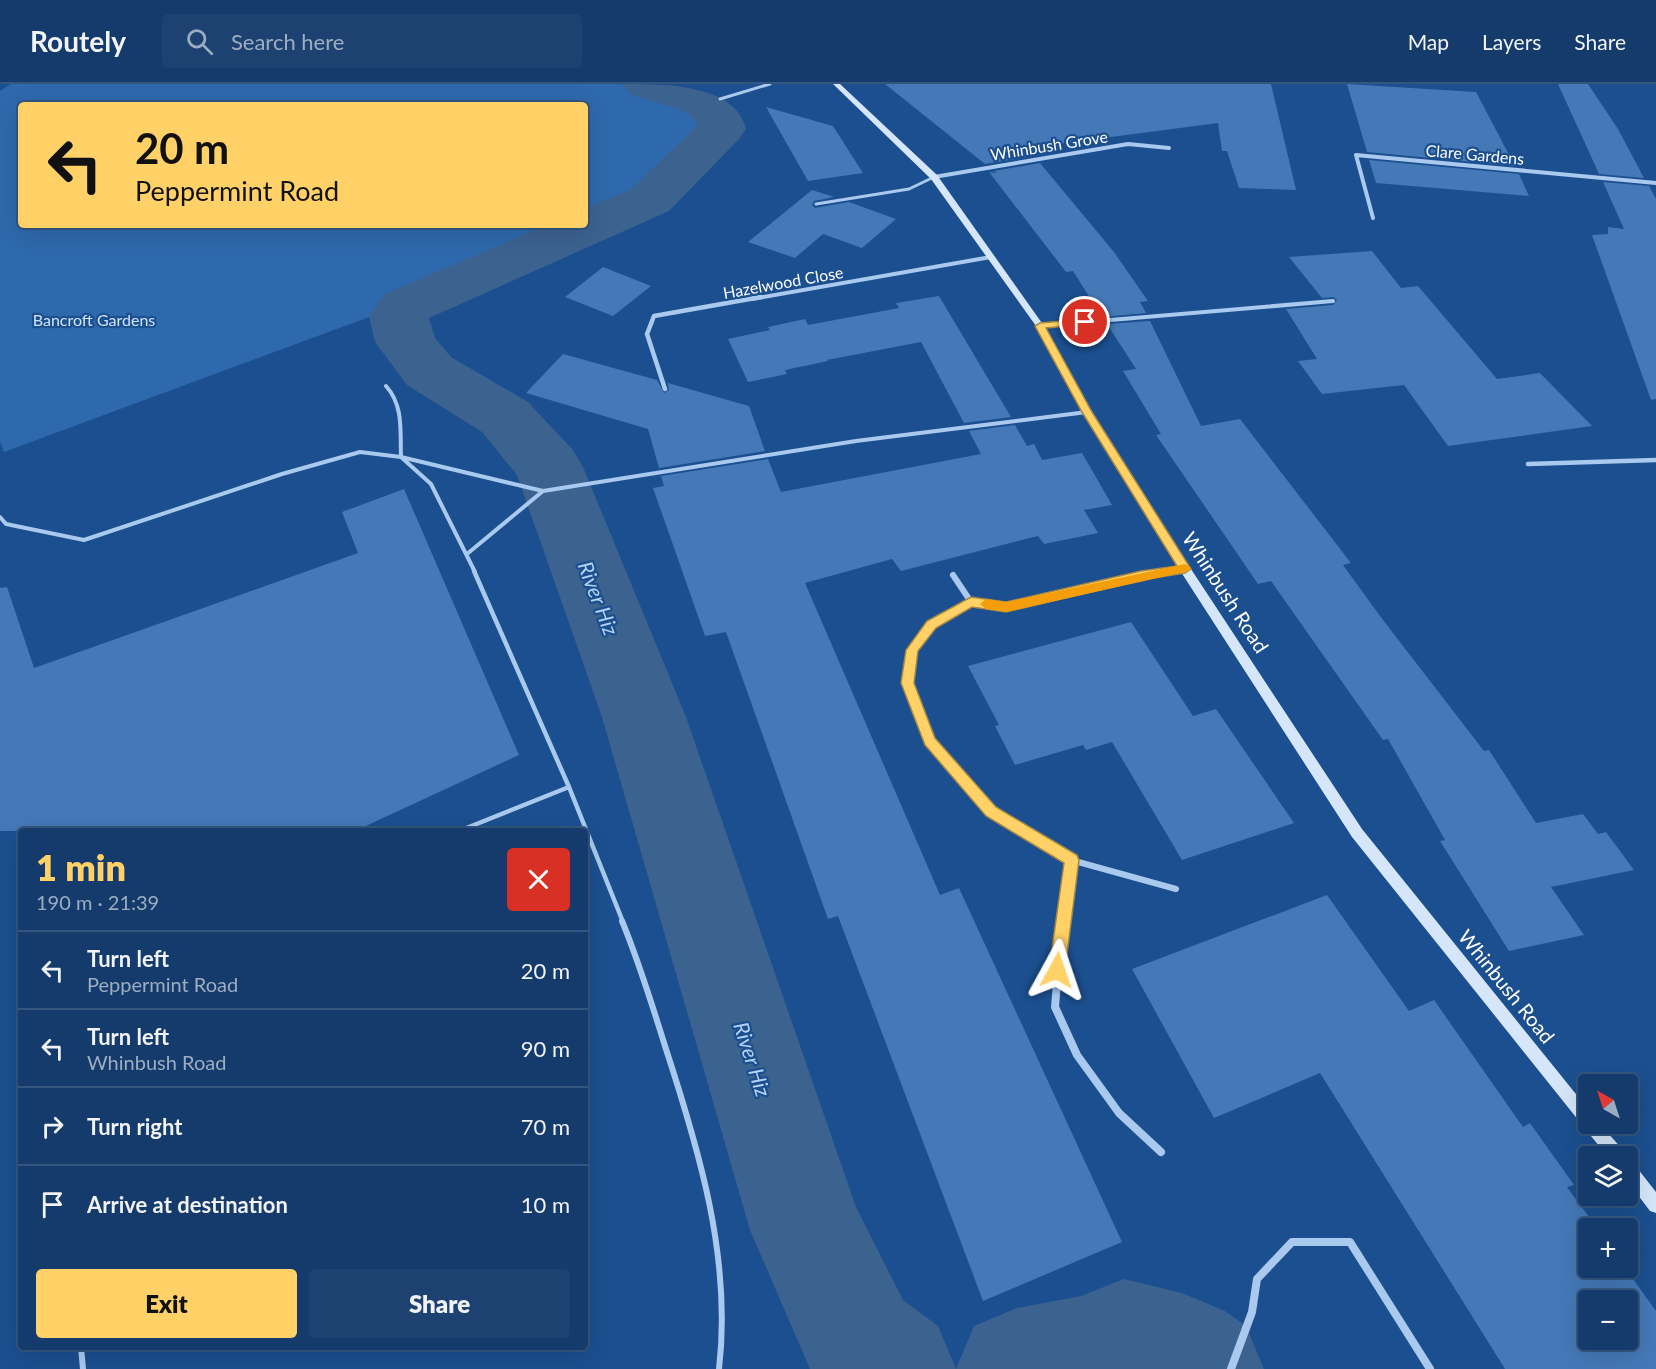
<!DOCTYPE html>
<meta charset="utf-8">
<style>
:root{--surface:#143b6b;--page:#1d4271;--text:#f1f3f6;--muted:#9dadc1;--line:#33557e;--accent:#ffd166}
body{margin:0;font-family:Lato,sans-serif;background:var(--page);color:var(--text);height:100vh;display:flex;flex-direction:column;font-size:22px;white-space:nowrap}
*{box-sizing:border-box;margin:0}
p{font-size:20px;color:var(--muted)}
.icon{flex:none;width:33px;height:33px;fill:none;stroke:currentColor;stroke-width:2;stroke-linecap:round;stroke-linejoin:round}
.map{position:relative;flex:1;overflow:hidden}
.drawer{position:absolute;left:18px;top:744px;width:570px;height:522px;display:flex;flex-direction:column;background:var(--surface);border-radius:6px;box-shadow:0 6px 24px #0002,0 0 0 2px var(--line)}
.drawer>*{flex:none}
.guide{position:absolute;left:18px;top:18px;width:570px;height:126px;border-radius:6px;box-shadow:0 6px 24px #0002,0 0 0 2px var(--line);background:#ffd166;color:#111;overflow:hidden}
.needle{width:39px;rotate:321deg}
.tools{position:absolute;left:1578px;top:990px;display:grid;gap:12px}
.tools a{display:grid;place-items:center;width:60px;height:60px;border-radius:6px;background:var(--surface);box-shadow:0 6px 24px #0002,0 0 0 2px var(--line);font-size:30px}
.pin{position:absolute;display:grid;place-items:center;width:51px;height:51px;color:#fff;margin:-26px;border:3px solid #fff;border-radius:50%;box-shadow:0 2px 6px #0007}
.me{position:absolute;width:66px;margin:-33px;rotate:5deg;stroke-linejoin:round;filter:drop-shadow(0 0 4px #0008)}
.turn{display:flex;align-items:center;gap:21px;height:126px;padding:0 18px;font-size:27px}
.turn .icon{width:78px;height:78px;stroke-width:2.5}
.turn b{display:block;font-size:42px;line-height:51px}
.round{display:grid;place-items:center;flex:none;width:63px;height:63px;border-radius:6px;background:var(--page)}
.summary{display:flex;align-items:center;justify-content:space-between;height:102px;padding:0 18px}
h1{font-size:36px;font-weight:800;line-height:45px;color:var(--accent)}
.action{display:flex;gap:12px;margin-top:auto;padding:12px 18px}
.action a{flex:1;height:69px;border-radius:6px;background:var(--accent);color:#111;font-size:24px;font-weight:800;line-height:69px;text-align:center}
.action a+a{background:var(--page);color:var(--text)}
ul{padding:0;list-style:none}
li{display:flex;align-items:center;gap:18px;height:78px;padding:0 18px;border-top:2px solid var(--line)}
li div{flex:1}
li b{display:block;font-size:22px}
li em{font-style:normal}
header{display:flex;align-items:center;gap:36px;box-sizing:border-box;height:84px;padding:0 30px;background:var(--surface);border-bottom:2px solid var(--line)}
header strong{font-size:28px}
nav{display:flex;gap:33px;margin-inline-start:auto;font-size:21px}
.search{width:420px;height:54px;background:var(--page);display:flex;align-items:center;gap:15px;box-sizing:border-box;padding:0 21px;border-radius:6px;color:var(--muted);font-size:22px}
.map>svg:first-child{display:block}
</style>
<header>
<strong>Routely</strong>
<div class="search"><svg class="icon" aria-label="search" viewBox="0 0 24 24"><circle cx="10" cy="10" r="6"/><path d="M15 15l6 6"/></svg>Search here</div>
<nav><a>Map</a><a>Layers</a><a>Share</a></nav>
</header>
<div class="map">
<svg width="1656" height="1285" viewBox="0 0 1656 1285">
<rect width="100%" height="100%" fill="#1b4f8f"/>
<path fill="#2e69ad" d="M11 0H628L691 17 712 42 676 66 660 88 641 106 585 131V21H21V141H561L513 162 372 232 4 368 0 357V7Z"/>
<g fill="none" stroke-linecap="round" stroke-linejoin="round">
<path fill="#3c6290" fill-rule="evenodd" d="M623 0C665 0 736 0 746 45L739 55 669 127 429 234 435 254 451 273 528 318 573 366 583 383 686 633 856 1123 903 1216 938 1242 956 1285 974 1242 1017 1224 1081 1212 1124 1195 1182 1209 1225 1227 1246 1242 1264 1285H810L750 1146 602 633 517 391 482 348 407 301 375 258 369 232 385 210 547 141H585V125L631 105 697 42V37L682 26 630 10Z"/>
</g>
<path fill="#4478b7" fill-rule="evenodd" d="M885 0H1271L1296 106 1239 104 1227 67H1222L1218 39 1027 64 1033 72 985 80Z
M1347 0 1476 8 1515 82 1367 68Z
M1558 0H1588L1618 45 1644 94 1599 90Z
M766 23 833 42 863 89 808 97Z
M1369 76 1519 90 1529 112 1376 99Z
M1040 79 1114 168 1148 217 1140 218 1146 229 1102 233 1073 187 1066 188 989 88 997 89 994 87Z
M1603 98 1649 102 1656 115V315L1651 316 1592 151 1608 150V143L1624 145Z
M812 106 834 113 814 117 812 121 815 124 849 118 896 135 862 164 823 150 795 174 748 158Z
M1372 167 1401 204 1418 202 1497 295 1540 289 1592 342 1448 362 1404 301 1322 310 1298 277 1317 275 1286 225 1333 221 1337 216 1333 213 1322 214 1289 173Z
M603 183 651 202 613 232 565 213Z
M939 212 1011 333 964 339 921 258 827 276 828 277 785 286 787 290 748 298 728 255 770 246 768 243 805 235 808 241 899 224 896 219Z
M1150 237 1201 342 1240 335 1351 479 1343 481 1383 536 1484 667 1489 666 1536 739 1583 730 1598 750 1606 748 1634 786 1551 803 1584 851 1509 867 1440 757 1445 756 1388 655 1383 656 1271 497 1258 500 1156 351 1161 350 1123 287 1136 285 1107 240Z
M563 270 657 296 664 309 669 306 668 299 749 322 765 367 659 384 648 345 526 309Z
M1015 341 1027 362 1034 360 1042 376 1082 369 1112 421 1084 426 1098 449 1044 460 1038 452 901 487 892 475 805 499 940 811 959 804 1122 1158 983 1217 838 832 828 835 726 548 705 552 653 404 664 402 661 392 768 375 781 408 981 370 969 347Z
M404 405 519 671 355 747H0V504L7 503 34 584 358 469 342 428Z
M1131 538 1193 632 1216 625 1294 739 1182 776 1112 658 1086 666 1083 661 1015 681 995 642 999 641 968 582Z
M1327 811 1409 927 1434 916 1523 1043 1530 1039 1574 1101 1567 1103 1597 1144H1588V1184H1625L1656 1227V1285H1505L1320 989 1214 1034 1132 885ZM1588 1216H1628V1256H1588Z"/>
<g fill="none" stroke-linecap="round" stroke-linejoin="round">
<path stroke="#a9c9ee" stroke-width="3" d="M720 15 770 0
M816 120 909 105 934 93"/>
<path stroke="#a9c9ee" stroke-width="4" d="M1040 242 1333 217
M386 302C404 322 400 348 401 373L431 400 475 488
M0 433 6 440 84 456 282 390 360 368 401 373 543 407 856 357 1087 328
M467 470 543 407"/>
<path stroke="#a9c9ee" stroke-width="4.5" d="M474 487 569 703 623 838
M459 747 569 703"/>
<path stroke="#a9c9ee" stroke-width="6" d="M622 837C639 878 652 920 665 962 699 1066 732 1175 719 1285
M81 1263 83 1285"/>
<path stroke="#a9c9ee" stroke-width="4" d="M934 93 1128 60 1169 64
M1373 134 1356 71 1656 99
M752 215 991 173"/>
<path stroke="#a9c9ee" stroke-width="4.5" d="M665 305 647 250 654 232 761 213
M1528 380 1656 376
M1163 488 1185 485"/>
<path stroke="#a9c9ee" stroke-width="6" d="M953 491 971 518 1006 523 1173 487
M971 518 931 540 912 566 907 599 930 657 991 727 1071 776 1176 805
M1062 838 1071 776"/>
<path stroke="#a9c9ee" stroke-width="8" d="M1062 837 1055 923 1077 971 1119 1029 1161 1068
M1231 1285 1252 1228 1257 1195 1292 1158H1350L1430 1285"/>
<path fill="#d6e6fa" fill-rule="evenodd" d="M833 0H840L937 91 1044 242 1092 328 1189 482 1362 745 1588 1025V1040H1600L1623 1066 1625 1072H1607L1352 753 1181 488 1082 328 1036 242 931 95Z
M1628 1078 1634 1080 1656 1108V1129L1650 1127 1628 1098Z"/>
</g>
<path fill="#ffd166" stroke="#a68842" stroke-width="1.5" d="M1085 235 1090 238 1089 240 1046 244 1092 328 1191 485 1185 489 1141 496 1006 528 972 523 936 544 918 567 914 599 935 654 996 723 1077 771 1079 776 1065 886 1062 891 1057 894 1051 891 1049 886 1064 779 986 732 925 661 901 599 906 566 927 537 971 513 1006 518 1141 487 1177 482 1082 328 1035 242 1040 239Z"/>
<path fill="#f59e0b" d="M1185 480 1191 484 1189 487 1006 528 986 525 980 520 986 515 1006 518Z"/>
<g text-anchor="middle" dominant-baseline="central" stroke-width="4.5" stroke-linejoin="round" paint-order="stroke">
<g font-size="16" fill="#fff" stroke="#1b4f8f">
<text transform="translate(1049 61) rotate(-9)">Whinbush Grove</text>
<text transform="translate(1475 70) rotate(5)">Clare Gardens</text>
<text transform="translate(783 198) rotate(-10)">Hazelwood Close</text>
</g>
<g font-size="16" fill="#cfe3fa" stroke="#1b4f8f">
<text x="94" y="235">Bancroft Gardens</text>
</g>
<g font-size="20" fill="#fff" stroke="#1b4f8f">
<text transform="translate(1226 508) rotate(57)">Whinbush Road</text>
<text transform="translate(1507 902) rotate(51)">Whinbush Road</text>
</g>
<g font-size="21" font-style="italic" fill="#b5d3f5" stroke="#1b4f8f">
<text transform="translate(599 514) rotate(69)">River Hiz</text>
<text transform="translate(753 975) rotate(72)">River Hiz</text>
</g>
</g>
</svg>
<div class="tools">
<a><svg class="needle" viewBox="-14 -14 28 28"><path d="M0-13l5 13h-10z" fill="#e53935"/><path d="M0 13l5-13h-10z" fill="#9dadc1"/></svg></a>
<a><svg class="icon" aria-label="layers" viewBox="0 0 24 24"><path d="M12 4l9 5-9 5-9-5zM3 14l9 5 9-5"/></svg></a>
<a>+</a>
<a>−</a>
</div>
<div class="pin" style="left:1085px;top:238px;background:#d93025"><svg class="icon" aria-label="arrive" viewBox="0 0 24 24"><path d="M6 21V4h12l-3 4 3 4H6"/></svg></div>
<svg class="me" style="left:1057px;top:886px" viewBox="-20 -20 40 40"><path d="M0-17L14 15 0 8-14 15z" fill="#ffd166" stroke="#fff" stroke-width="4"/></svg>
<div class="guide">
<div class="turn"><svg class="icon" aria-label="left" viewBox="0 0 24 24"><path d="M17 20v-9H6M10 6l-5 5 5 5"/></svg><div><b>20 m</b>Peppermint Road</div></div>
</div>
<section class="drawer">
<div class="summary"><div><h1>1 min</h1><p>190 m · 21:39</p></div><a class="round" style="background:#d93025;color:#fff"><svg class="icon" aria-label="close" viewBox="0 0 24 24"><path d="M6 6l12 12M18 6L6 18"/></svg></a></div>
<ul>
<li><svg class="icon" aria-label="left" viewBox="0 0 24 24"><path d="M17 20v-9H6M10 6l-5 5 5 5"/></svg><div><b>Turn left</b><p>Peppermint Road</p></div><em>20 m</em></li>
<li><svg class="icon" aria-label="left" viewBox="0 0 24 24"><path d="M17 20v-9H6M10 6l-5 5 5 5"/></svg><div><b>Turn left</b><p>Whinbush Road</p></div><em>90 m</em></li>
<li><svg class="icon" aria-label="right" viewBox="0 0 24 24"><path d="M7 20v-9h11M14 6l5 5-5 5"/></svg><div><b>Turn right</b></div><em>70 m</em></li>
<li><svg class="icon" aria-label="arrive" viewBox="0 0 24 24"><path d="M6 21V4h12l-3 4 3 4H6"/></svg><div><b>Arrive at destination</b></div><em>10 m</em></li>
</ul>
<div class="action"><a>Exit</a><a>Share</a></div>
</section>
</div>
